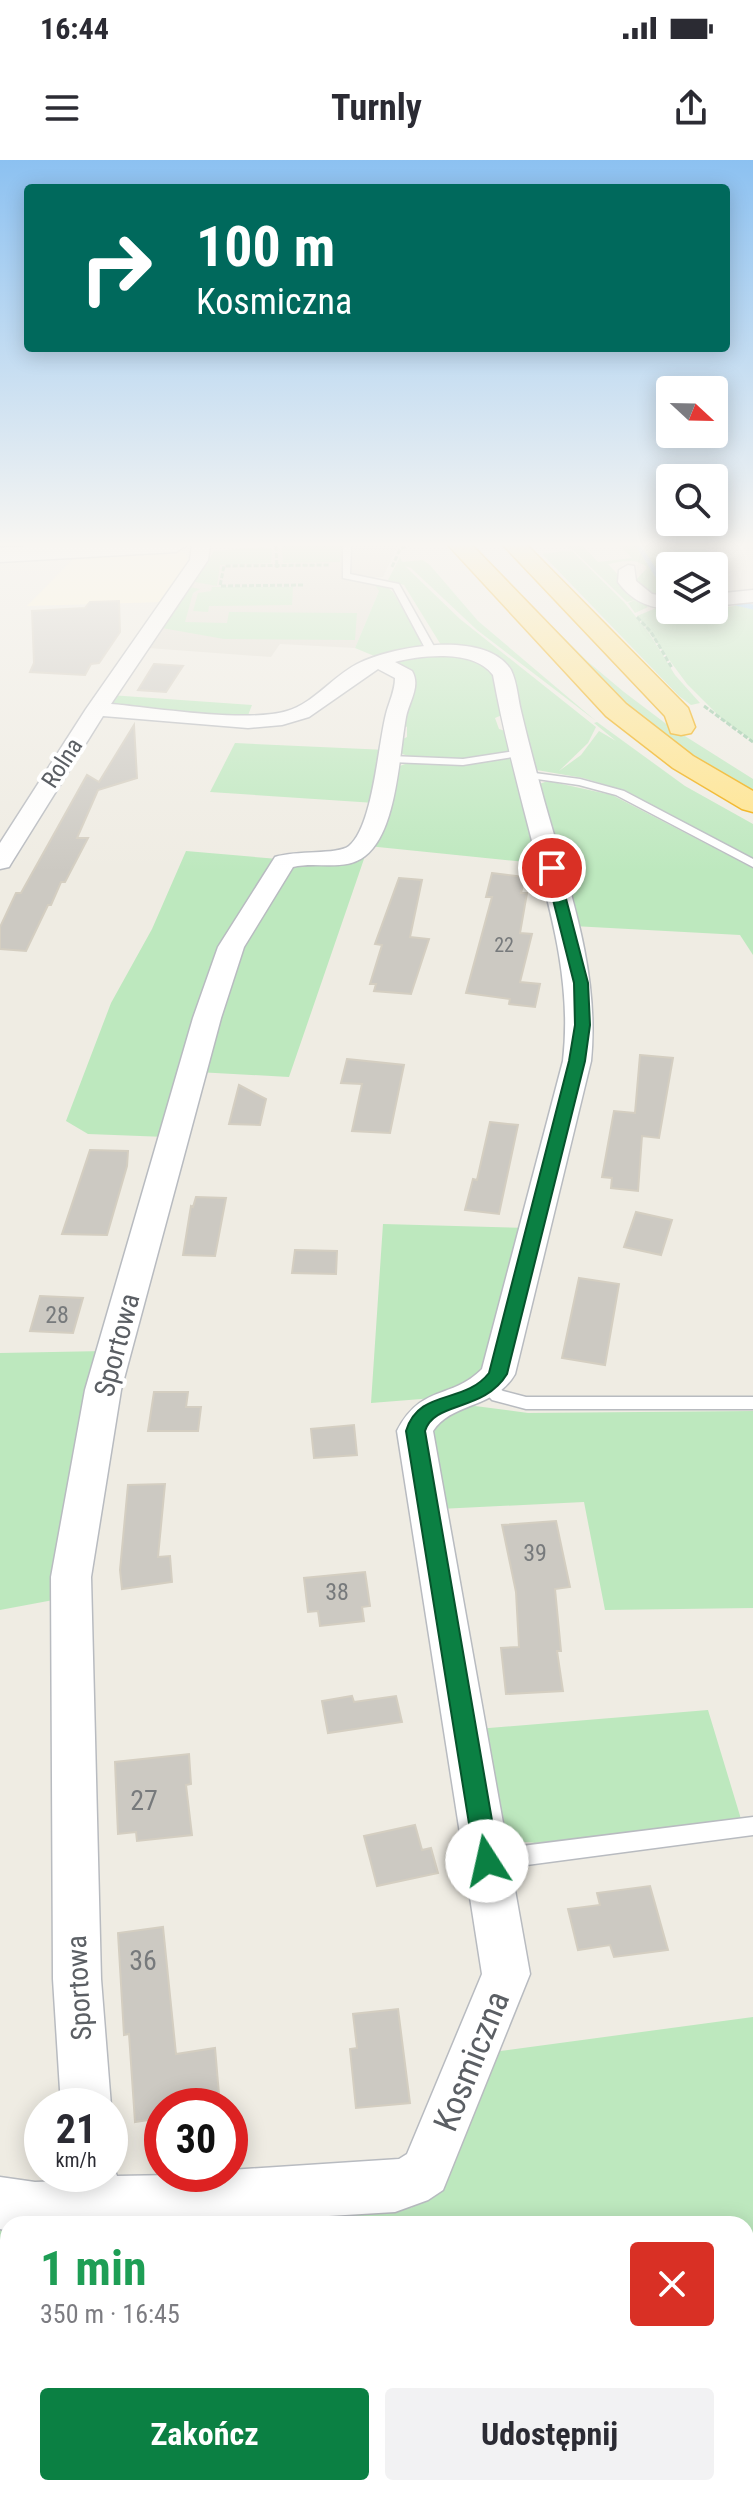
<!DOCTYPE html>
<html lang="pl">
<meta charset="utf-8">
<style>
:root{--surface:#fff;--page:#f2f2f3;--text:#2b2b33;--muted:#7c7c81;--accent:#0b8043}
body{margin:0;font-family:"Roboto Condensed",sans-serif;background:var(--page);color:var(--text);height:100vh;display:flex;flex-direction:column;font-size:30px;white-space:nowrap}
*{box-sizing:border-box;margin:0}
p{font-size:26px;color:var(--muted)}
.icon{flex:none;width:44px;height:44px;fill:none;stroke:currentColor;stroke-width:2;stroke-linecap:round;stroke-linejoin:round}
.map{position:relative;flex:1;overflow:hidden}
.drawer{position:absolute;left:0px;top:2056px;width:754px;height:280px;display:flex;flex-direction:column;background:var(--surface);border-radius:24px 24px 0 0;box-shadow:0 4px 20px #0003}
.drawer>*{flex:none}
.guide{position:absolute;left:24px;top:24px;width:706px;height:168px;border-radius:8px;box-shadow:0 4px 20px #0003;background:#00695c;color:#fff;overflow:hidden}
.needle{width:52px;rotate:112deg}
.controls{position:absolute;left:656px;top:216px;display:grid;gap:16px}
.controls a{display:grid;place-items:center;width:72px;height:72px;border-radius:8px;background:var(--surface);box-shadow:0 4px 20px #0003;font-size:40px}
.speed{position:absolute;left:24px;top:1928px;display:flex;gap:16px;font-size:40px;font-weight:700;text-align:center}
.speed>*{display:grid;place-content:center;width:104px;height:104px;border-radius:50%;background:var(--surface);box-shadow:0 4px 20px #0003;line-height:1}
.speed small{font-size:20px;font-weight:400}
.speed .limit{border:12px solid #d22;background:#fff;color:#111}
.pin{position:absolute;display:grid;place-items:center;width:68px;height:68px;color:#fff;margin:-34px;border:4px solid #fff;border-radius:50%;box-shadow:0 2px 8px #0007}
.me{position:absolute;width:88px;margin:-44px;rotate:350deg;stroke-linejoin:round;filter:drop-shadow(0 0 6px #0008)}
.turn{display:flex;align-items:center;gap:28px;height:168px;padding:0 40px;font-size:36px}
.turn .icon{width:104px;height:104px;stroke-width:2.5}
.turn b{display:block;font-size:56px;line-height:68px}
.round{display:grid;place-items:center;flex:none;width:84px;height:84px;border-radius:8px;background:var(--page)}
.overview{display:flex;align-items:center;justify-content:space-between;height:136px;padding:0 40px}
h1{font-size:48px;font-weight:700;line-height:60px;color:#1e9e55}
.cta{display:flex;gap:16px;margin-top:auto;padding:16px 40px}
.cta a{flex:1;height:92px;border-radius:8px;background:var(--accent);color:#fff;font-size:32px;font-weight:700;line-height:92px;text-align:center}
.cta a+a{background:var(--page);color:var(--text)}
.status{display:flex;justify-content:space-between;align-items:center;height:56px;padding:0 40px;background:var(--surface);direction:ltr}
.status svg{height:22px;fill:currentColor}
header{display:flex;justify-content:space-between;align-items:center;height:104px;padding:0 40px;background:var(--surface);font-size:36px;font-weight:700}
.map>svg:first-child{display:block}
</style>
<div class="status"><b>16:44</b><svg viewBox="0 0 49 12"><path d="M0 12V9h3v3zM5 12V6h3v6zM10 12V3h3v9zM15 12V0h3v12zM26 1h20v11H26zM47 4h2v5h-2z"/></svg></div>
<header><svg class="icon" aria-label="menu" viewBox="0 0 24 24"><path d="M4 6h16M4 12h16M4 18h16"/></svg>Turnly<svg class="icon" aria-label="share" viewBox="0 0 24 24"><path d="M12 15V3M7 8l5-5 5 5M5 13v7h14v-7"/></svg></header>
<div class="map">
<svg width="753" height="2336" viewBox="0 0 753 2336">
<rect width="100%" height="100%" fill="#efece3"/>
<path fill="#fff6d7" d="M177 392 186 393 188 402 186 412 164 442 27 446 74 398Z"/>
<path fill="#e1ded3" d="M341 385H398L383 417H375L379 431 355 488 280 484 271 497 148 488 210 399 226 392Z"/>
<path fill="#bde8be" d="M341 385 340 402 283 403 282 386Z
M563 385H582L598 402 632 398 619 385H706L708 400H663L670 427V442L654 440 635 421 647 408C637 397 621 402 608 404L648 447 635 453 628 443 635 440 627 442 573 390Z
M263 387 272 389 271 403 220 405 217 426 189 421 196 413 201 412 214 391Z
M571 390 624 442 649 473 675 515 700 543 691 545 679 536 542 394Z
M478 392 587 501 624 532 669 566 753 619V634L706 607 616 538Z
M400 397 402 402 422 400 429 404 478 461 596 561 477 470 411 408 405 406 460 459 596 567 588 583 559 611 581 595 599 571 616 581 594 563 597 562 685 626 753 664V700L626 631 583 618 531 609 510 512 441 485 404 425 388 420Z
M374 424 386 426 393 432 422 482 420 487 379 498 355 488 379 431Z
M190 427 200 429 193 433 185 462 227 463 229 452 357 453 355 480 224 479 162 468 185 428Z
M212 427H293L292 445 209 446 208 452 193 451 198 433 211 431Z
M714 441 725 443 728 447 746 444 753 446V581L723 560 687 524 637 456 666 444H670V450H714Z
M424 494 461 495 492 509 502 555 495 558 499 569 512 573 509 593C479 597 427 608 399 592L401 580 407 577V567L400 564 396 502Z
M110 535 252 545 247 558 128 548 109 543Z
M235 583 387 590 375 643 210 632Z
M513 598 545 704 368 686 394 608 408 603 464 604Z
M548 621 612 635 753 708V795L740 775 573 766 536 625Z
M186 691 278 699 166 977 88 974 66 961 111 843 152 769Z
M365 696 289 917 197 912 223 822 285 707Z
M383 1064 530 1068 479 1220 434 1238 371 1243Z
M105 1191 64 1438 0 1450V1193Z
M475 1246 528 1253 753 1251V1448L605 1450 584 1342 439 1349 423 1273 457 1248Z
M708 1550 741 1659 535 1683C524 1682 513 1682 504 1675 487 1659 482 1593 477 1569Z
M753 1857V2255L746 2254V2064H334L347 2046 411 2048 434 2031 493 1892Z
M0 2058 8 2064V2246L0 2243Z
M105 2328H318L320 2336H106Z"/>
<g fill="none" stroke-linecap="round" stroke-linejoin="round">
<path stroke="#a2d5ff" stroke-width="5" d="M638 385 670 435
M728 441 753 447"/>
<path stroke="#a2d5ff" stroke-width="14" d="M0 2106 8 2109
M746 2129 753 2131"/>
</g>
<path fill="#ccc9c2" stroke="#d4cec1" stroke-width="2" d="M119 441 120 472 99 503 91 504 85 515 30 512 34 503 32 451 85 448 90 442Z
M154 504 183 506 166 532 138 530Z
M134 565 137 618 98 630 77 678H88L65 722H61L51 745H48L26 791 0 789V767L16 733H21L87 615 99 622Z
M492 713 525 717 521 733H527L520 773 532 774 520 822 540 824 535 847 509 844 510 839 466 833 492 737H486Z
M399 718 422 720 410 777 429 779 411 834 374 831 376 824H370L382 785 375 784Z
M640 895 673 898 659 978 642 976 638 1031 611 1028 612 1018 602 1017 614 951 635 953Z
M347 899 404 905 390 973 352 971 362 924 341 923Z
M239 925 266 939 260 965 229 964Z
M490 962 518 965 499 1054 465 1050 473 1019 477 1020Z
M90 990 128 991 127 1006 107 1075 62 1074Z
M196 1037 226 1038 215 1096 183 1095 191 1046 193 1047Z
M636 1052 672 1060 661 1095 624 1087Z
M295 1090 337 1091 336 1114 292 1113Z
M579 1118 619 1124 605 1205 562 1198Z
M40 1136 83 1138 73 1173 30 1171Z
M154 1232H188L186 1247H201L198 1271H148Z
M354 1265 357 1295 314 1298 311 1269Z
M165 1324 158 1397 170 1396 172 1422 122 1429 120 1410 128 1325Z
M556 1361 570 1427 555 1429 561 1491H557L563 1531 506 1534 501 1488 519 1487 516 1432 502 1365Z
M365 1412 370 1446 362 1447 364 1461 320 1466 318 1451 308 1452 304 1418Z
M352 1536 354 1542 396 1536 402 1562 328 1573 322 1541Z
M189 1594 191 1624 186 1625 192 1675 137 1681 136 1672 118 1674 115 1602Z
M415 1665 422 1690 431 1688 438 1713 377 1726 364 1676Z
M650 1726 668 1790 614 1797 610 1785 578 1790 568 1749 600 1745 597 1733Z
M163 1767 176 1894 215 1888 220 1946H162V1958L135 1962 129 1874 124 1875 118 1773Z
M398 1849 410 1943 356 1948 350 1889 357 1888 353 1854Z"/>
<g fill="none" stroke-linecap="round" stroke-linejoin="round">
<defs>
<path id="service" d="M343 385H351L350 414 399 424 436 490 434 492 426 490 393 428 343 418Z
M521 590 525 591V595L463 605 391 602 386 599 391 596 463 599Z
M527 612 580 619 624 631 753 699V707L616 635 579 625 523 617V613Z
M488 1221 503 1231 526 1237H753V1249H526L492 1240 480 1227Z
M753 1657V1675L489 1710 481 1707 478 1700 481 1693 489 1690Z"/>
<path id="minor" d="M192 385H210L208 400 111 544C156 548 246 563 287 551 314 543 332 517 357 504 392 486 486 469 511 510 517 522 518 539 521 551 528 581 536 610 544 640 568 726 600 810 591 901L515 1214C495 1249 452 1242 433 1271L530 1814 443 2030 428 2040 395 2052 195 2064H8V2071L0 2069V2017L35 2022 66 2021 65 2014H110V1997L117 2016 230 2014V2010L399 1999 407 1994 482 1814 397 1271C421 1224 451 1240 482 1209L563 901C572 823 551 752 531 677 517 623 503 570 493 515 474 489 422 495 395 502L412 511C421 526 409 542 406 557 399 595 397 672 365 696 345 712 316 701 293 707L244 787 221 858 121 1230 91 1417 101 1819 111 1946 110 1949V1946H61L53 1819 51 1417 85 1230 193 858 218 787 275 697C295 690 338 695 349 686 373 666 378 585 386 554 389 542 395 531 395 518L378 509 309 557 282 565 248 568 103 556 12 702 9 707 0 709V683L86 549 190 400Z
M628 405 634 406 636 421 652 434 670 437V449C648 448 631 440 618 422L619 410Z
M753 430V442L714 446V434Z"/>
<path id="secondary" d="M47 385H187L176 392 0 402V388Z"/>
<path id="motorway" d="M448 385H472L626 544 693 596 753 631V652L742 649 673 608 606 556Z
M503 385H527L688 548 695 567 691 573 681 575 671 573 665 556Z"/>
</defs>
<use href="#service" stroke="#b8bbc0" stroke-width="3"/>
<use href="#minor" stroke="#b8bbc0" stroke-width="3"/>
<use href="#secondary" stroke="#b8bcc2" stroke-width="3"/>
<use href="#motorway" stroke="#f1aa00" stroke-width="3"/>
<path stroke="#95c7a4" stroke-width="3" stroke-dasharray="5 2" stroke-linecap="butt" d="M276 386 277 408
M392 407 400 389 409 385
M303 425 220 426 224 406 329 405
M637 457 651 472 672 508
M704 546 753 582"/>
<use href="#service" fill="#fff" fill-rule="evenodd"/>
<use href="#minor" fill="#fff" fill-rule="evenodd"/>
<use href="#secondary" fill="#fff" fill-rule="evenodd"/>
<use href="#motorway" fill="#ffe389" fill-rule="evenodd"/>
</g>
<linearGradient id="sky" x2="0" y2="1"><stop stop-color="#8cc1f1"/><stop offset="0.54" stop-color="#f8f6f2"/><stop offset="1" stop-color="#f8f6f2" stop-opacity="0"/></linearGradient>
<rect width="753" height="712" fill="url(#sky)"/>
<path fill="#0b8043" stroke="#07532c" stroke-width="2" d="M552 704 558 708 588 823 590 865 585 901 507 1214C484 1252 434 1241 425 1271L499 1701 496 1708 487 1712 479 1708 475 1701 406 1271C419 1228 464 1245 489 1213L569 901 575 865 574 823 545 708Z"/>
<g text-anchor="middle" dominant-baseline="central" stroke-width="8" stroke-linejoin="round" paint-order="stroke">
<g font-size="20" fill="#777a7c">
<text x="504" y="785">22</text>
</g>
<g font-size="24" fill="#5b5f64" stroke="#fff">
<text transform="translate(62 603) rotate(-57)">Rolna</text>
</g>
<g font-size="24" fill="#777a7c">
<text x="57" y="1155">28</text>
<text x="535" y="1393">39</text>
<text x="337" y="1432">38</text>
</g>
<g font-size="28" fill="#5b5f64" stroke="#fff">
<text transform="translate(117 1185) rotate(-75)">Sportowa</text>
<text transform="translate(79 1828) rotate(-93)">Sportowa</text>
</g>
<g font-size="28" fill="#777a7c">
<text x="144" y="1640">27</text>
<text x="143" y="1800">36</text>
</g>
<g font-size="34" fill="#5b5f64" stroke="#fff">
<text transform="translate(471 1901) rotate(-68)">Kosmiczna</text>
</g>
</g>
</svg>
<div class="controls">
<a><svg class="needle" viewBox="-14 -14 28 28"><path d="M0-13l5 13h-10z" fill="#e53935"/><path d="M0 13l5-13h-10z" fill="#7c7c81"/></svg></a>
<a><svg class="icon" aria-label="search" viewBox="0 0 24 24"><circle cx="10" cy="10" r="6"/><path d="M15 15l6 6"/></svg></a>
<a><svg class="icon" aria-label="layers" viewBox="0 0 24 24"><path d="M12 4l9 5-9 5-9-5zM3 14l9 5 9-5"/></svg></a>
</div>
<div class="speed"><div>21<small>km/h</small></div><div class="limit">30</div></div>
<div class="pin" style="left:552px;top:708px;background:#d93025"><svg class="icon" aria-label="arrive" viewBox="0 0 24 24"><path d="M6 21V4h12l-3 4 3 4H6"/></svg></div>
<svg class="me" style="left:487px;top:1701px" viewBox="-20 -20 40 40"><circle r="19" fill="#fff"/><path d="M0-13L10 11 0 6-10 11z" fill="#0b8043"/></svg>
<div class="guide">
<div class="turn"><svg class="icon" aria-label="right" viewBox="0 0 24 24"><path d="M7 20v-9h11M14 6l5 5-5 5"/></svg><div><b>100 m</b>Kosmiczna</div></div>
</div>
<section class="drawer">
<div class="overview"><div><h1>1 min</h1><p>350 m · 16:45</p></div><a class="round" style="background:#d93025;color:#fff"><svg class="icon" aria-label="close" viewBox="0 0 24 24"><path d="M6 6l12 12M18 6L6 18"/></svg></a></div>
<div class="cta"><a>Zakończ</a><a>Udostępnij</a></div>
</section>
</div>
